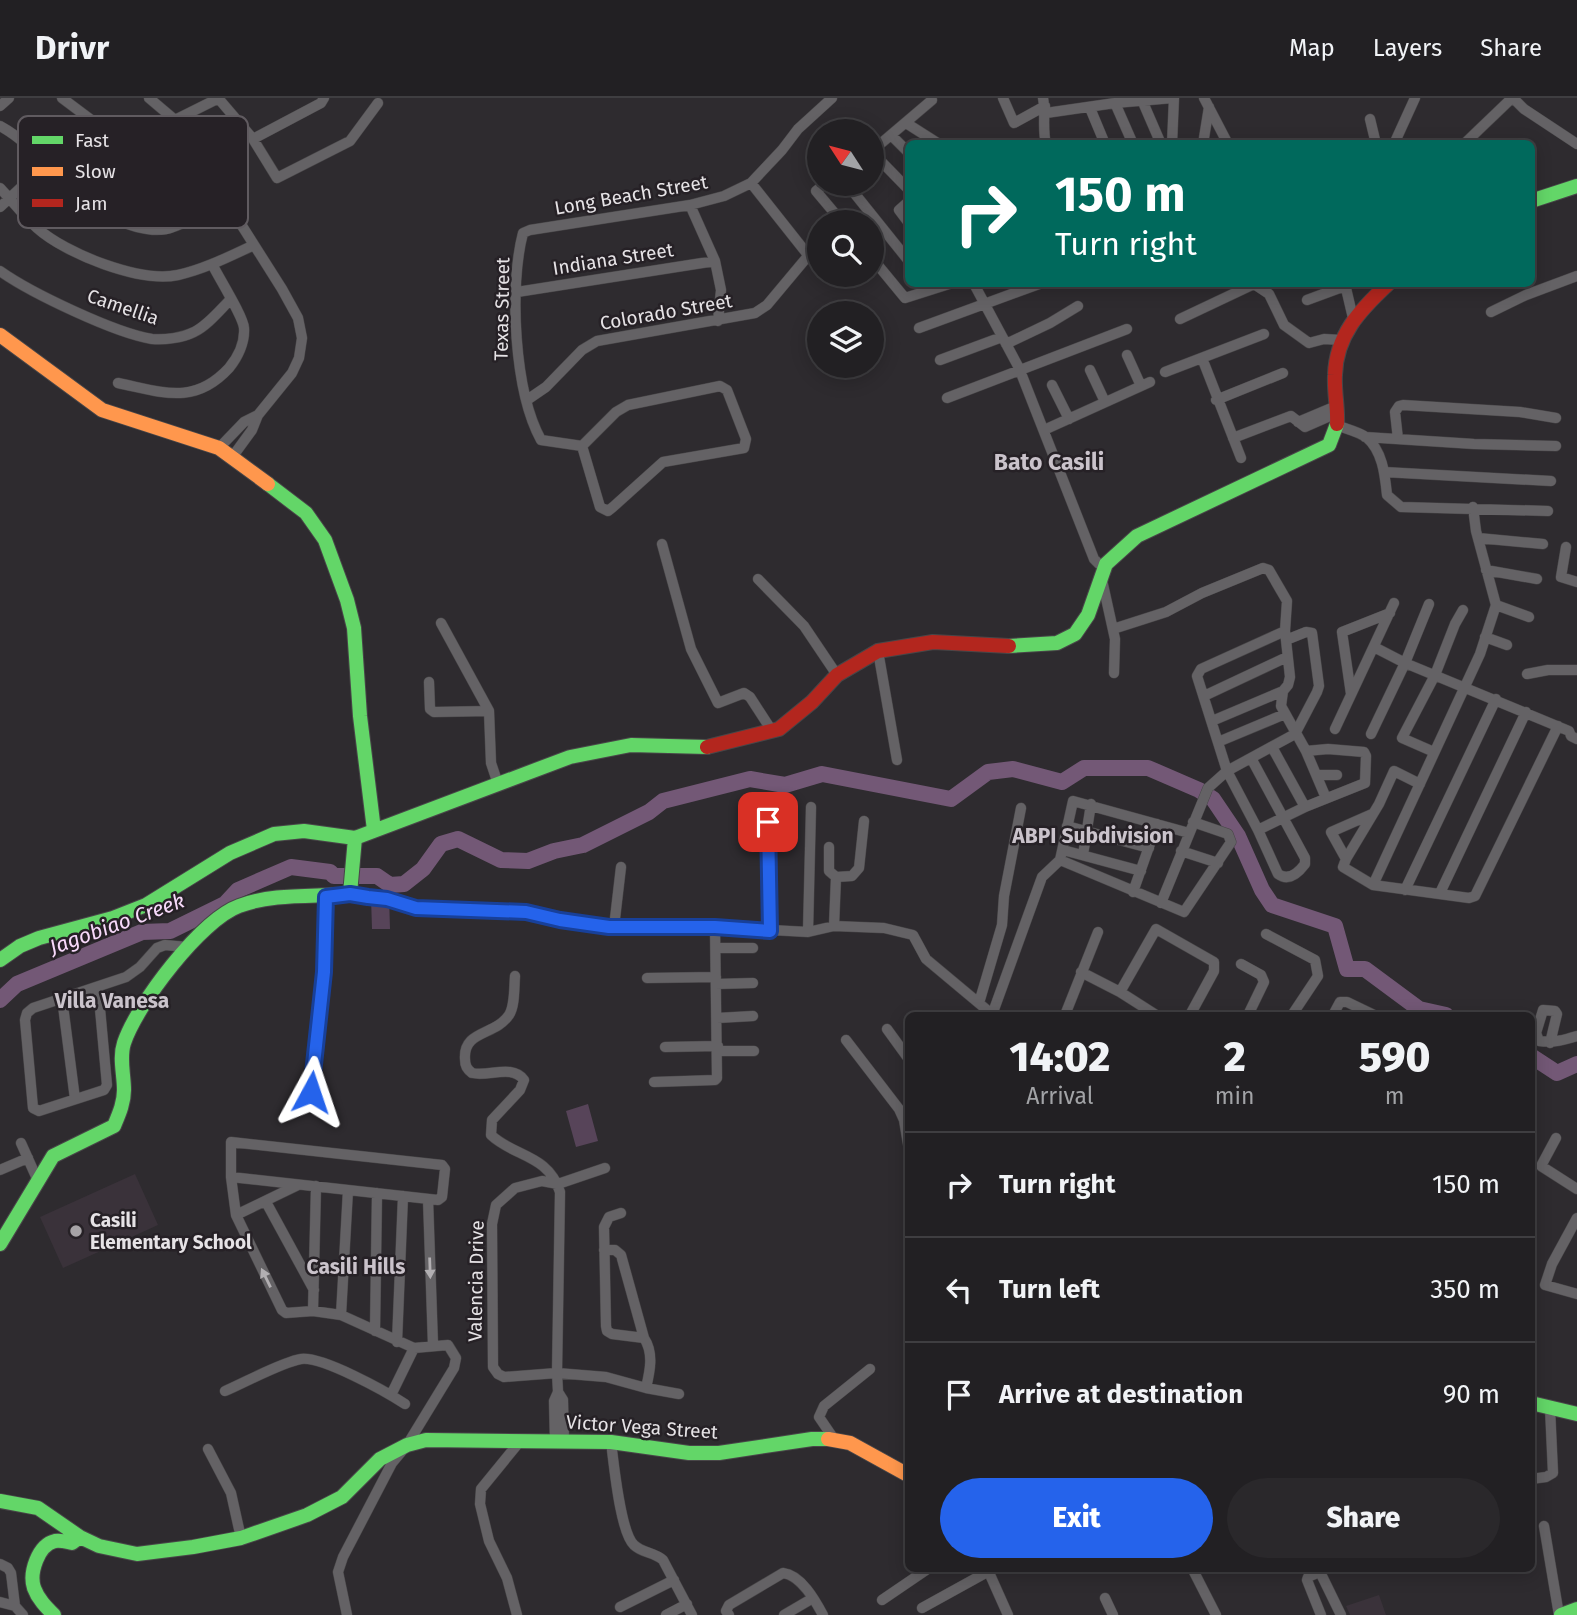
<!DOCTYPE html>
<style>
:root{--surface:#222023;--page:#2a282b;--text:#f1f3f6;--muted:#a2a3a6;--line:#3f3e41;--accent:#2563eb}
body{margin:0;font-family:"Fira Sans",sans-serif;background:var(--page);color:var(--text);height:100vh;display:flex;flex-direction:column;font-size:26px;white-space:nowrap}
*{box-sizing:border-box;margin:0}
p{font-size:23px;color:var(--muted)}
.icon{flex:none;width:38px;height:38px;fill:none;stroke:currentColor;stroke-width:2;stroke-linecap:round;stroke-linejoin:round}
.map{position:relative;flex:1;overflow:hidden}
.details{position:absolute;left:905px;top:914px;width:630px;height:560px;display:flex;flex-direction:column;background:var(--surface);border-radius:10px;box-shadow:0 4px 18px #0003,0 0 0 2px var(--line)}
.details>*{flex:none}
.top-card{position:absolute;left:905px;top:42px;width:630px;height:147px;border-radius:10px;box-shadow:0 4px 18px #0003,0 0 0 2px var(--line);background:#00695c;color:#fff;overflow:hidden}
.needle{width:46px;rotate:306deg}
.fabs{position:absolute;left:807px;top:21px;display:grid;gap:14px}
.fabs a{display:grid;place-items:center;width:77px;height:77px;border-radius:50%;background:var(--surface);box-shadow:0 4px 18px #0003,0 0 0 2px var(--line);font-size:35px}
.pin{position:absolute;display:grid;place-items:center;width:60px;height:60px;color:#fff;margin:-30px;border-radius:14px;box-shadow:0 4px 10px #0006}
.me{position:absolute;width:77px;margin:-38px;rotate:5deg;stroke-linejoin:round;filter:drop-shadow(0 0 5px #0008)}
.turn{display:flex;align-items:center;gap:24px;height:147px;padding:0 35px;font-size:32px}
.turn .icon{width:91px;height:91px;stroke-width:2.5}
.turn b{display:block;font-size:49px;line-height:60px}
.eta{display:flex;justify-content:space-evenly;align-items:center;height:119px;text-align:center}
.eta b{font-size:42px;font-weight:800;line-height:49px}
.action{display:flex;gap:14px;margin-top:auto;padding:14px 35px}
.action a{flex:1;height:80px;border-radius:42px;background:var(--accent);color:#fff;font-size:28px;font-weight:800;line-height:80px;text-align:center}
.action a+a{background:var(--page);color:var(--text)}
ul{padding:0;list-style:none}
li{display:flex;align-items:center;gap:21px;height:105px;padding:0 35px;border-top:2px solid var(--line)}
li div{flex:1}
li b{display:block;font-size:26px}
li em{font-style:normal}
header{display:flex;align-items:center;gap:42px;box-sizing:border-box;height:98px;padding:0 35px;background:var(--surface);border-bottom:2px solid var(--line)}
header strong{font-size:33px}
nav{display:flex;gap:38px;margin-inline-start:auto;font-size:24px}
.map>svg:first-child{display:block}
</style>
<header>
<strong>Drivr</strong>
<nav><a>Map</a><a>Layers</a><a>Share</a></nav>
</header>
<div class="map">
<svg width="1577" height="1517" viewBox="0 0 1577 1517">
<rect width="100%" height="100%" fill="#2e2b2f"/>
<path fill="#3a323a" d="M135 1076 158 1127 63 1170 40 1119Z
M1379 1497 1386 1517H1350L1346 1508Z"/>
<path fill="#574459" d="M389 798 390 831H372L371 799Z
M588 1006 598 1043 576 1049 566 1013Z"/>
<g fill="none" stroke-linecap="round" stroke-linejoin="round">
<path stroke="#735876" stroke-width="16" d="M0 902 17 886 142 834 170 833 225 806 238 792 291 769 330 774 334 778H377L390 787 404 786 423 771 441 746 458 741 501 762 528 763 554 753 583 747 649 714 663 703 750 681 785 687 822 676 951 701 988 674 1013 671 1062 684 1084 670H1148L1199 692 1213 701 1238 738 1262 792 1272 807 1335 828 1347 871H1365L1419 911 1446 917
M1531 958 1557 975 1577 966"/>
<defs>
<path id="street" d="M62 0 118 42 141 63 182 124
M149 0 175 22 282 191 298 220 302 240 299 260 292 275 258 317 252 332 233 358
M218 0 253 41 277 80 350 43 378 5
M1003 0 1014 25 1045 8
M1043 0C1046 15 1042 31 1046 46
M1204 0 1228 46
M1513 0 1524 11 1577 46
M1142 2 1161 46
M1115 5 1133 46
M0 8 9 0
M1090 10 1105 46
M1046 15 1115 5 1173 0
M1370 21 1376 46
M175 22 219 0
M906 25 939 46
M0 28C29 44 37 60 58 83 80 106 141 142 173 129 191 123 208 111 225 102
M891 37 908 54
M253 41 321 5 324 0
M1172 46 1174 0
M1203 46 1209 9
M1394 46 1415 0
M1464 46 1512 0
M872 53 932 2
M872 54 908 91
M751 85 816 167
M825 86 816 93 842 124
M847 86 908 162
M0 90C12 103 24 118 37 130 66 156 140 185 178 177 205 171 230 158 254 147
M908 104 899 112 908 124
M690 107 715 163 721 192 718 223
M0 109 45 67
M872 160 905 200 949 186
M0 173C31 195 115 235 152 241 165 242 182 240 194 234 207 228 220 212 230 202
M974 186 1019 270 1094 461 1099 466H1106
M1345 186 1353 220
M517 194 715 163
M1307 202 1345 188
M1491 214 1526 197 1577 178
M1180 221 1254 186 1269 196 1284 227 1309 245 1324 241 1341 242
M919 230 1039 186
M1006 246 1050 225 1078 208
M1127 257 1141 288
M1202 260 1241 360
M940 262 1002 239
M1090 272 1105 304
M1165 274 1264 236
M118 285C162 294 194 308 229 270 238 259 245 244 244 230 243 218 219 180 212 166
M1052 287 1069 321
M720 288 727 292 746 341 744 350 663 364 613 409 608 413 600 409 582 348 616 314 628 307Z
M947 300 1127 231
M527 302 546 289 582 252 597 243 755 215 767 207 808 158
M1216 302 1283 275
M1298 324 1336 308
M1339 328C1347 331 1359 334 1366 339 1383 353 1385 378 1387 397L1401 409 1548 413
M1044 332 1150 284
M1365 339 1474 346 1556 348
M1233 340 1291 318 1305 329 1337 315
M1398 341 1395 314 1399 308 1403 307 1520 314 1556 320
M582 348 541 342C514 293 509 188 523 135L530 132 690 107 724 98 751 85 782 52 798 31 832 0
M219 350 244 324 258 317
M1384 374 1551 383
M1478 440 1543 446
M662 446 691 551 718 605 744 595 750 599 772 633
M1566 449 1561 479 1577 484
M1486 472 1537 481
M758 481 804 528 837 577
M1102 482 1115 541 1114 575
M1496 507 1529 519
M441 525 489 613 491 665 498 686
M1113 531 1166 514 1202 495 1263 470 1269 472 1287 503 1285 533 1290 579 1288 587 1283 593 1281 608 1306 653 1326 700
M1485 539 1507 547
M1374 549 1405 565 1569 633 1571 638 1577 641
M878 553 897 662
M1527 576 1548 572H1577
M429 584 430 611 434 614 489 613
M1351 596 1342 534 1390 515
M1204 598 1287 559
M1212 623 1283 593
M1335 631 1394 505
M1371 636 1405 565 1429 506
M1218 644 1285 616
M1272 649 1305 709
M1434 654 1402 640 1435 577 1455 526 1463 512
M1251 660 1305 760V766C1299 774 1289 784 1278 776L1258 732 1227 673 1197 578 1201 571 1285 533
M1317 677H1337
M1420 686 1394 673 1379 706 1346 761 1343 769 1373 787 1469 800 1475 798 1558 628
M768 725 770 833
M1067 728 1149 750
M1258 732 1305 709 1365 685 1366 658 1364 654 1328 651 1306 653
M829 749V773L836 779 834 828
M1063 752 1141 773
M1181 753 1218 765
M1083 757 1091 706
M1346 761 1331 734 1372 716
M1060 762 1184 814 1231 744 1228 736 1193 724
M836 779 852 778 859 770 864 723
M1373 787 1480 556 1496 507 1476 433 1473 409
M1405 792 1496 601
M1133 794 1157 726
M1440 795 1526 614
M350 796 387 801 417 810 526 814 560 822 609 829H715L808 834 834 828 884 830 913 837 926 861 993 917
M1161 805 1208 690 1227 673 1295 636 1317 594 1319 588 1312 535 1306 534 1286 542
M614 829 621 769
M808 834 811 709
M1266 836 1315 862 1318 878 1292 917
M716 850H753
M1241 866 1261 877 1264 884 1248 917
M1081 874 1120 894 1156 917
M515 878C514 890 515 908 509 917 495 938 463 932 465 961 465 968 467 971 472 975 489 979 512 966 524 982L520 992 492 1022 491 1037C514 1059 548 1056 560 1094L557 1275 558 1294 563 1302 564 1343
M647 880 716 879
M716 886 753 885
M98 889 107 987 104 992 39 1013 33 1010 25 922 27 915 33 910 126 879 140 869 157 850 165 847 187 849
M1120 894 1156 831 1214 864V873L1190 917
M62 900 75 1001
M979 905 1002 827 1004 798 1021 710
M992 917 1042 779 1060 762 1073 703 1189 735
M1065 917 1098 834
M1333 917 1340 904H1347L1374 917
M717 920 753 918
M887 931 908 960
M846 942 899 1011 904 1022 908 1046
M1550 945 1557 916 1555 913 1543 912 1536 935 1539 943C1553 945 1564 942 1577 938
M665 949 718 948
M717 953H754
M654 984 715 982 717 980 715 829
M311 994 324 874 326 799
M1556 1040 1541 1068 1577 1091
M21 1045 38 1083
M605 1070 558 1086 542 1083 515 1090 496 1107 492 1126 493 1269 498 1276 504 1279 557 1275 606 1279 646 1290 679 1296
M0 1072 28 1060
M231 1079 438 1102 442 1099 445 1071 442 1067 231 1044V1079L236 1117 282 1212 286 1215 313 1213 341 1217 414 1250 448 1247 456 1260 454 1270 407 1347 392 1365 343 1459 338 1474 347 1517
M428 1101 433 1247
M266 1104 314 1192
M621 1115 609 1119 604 1129 606 1228 607 1233 612 1236 644 1240
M236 1117 298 1087
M1577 1120 1552 1166 1545 1187 1577 1196
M604 1152H615L621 1157 644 1240C654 1255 650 1273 646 1290
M313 1213 316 1088
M341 1217 348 1092
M375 1233 377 1095
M397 1244 403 1098
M225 1293C244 1285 282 1264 301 1261 322 1258 385 1293 405 1306
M391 1297 414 1250
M834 1341 819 1319 824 1308 870 1271
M555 1343 554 1303 558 1294
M611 1344C614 1366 620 1434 634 1447 642 1455 654 1454 663 1462L692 1517
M208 1351 231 1395 241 1440
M1531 1381 1546 1379 1553 1375 1550 1310
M1544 1428 1559 1517
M0 1466 8 1470 11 1475 15 1508 23 1517
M987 1470 1008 1517
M1192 1470 1216 1517
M1105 1500 1113 1517
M882 1502 929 1470
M0 1504 15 1508
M620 1509 674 1482
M922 1510 989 1473
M517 1517 507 1480 489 1443 480 1406 481 1391 521 1342
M666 1517 687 1506
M729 1517 726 1513 729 1507 783 1475C801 1477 815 1502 823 1517
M784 1517 813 1500
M1321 1517 1307 1482 1308 1479 1320 1474 1341 1517"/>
<path id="fast" d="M1531 103 1577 88
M268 386 306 415 325 442 347 502 354 530 360 618 374 732
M1009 548 1057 545 1075 536 1088 517 1106 466 1137 438 1329 347 1337 326
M0 862 20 848 39 840 113 820 146 807 230 755 274 736 304 733 355 740 570 659 631 647 707 649
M0 1146 53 1058 114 1028C119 1016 124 1005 124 992 124 976 119 960 124 945 137 906 201 822 239 808 273 795 314 799 350 796L355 740
M1531 1305 1577 1316
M0 1403 38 1410 80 1439 99 1448 137 1456 193 1449 241 1440 307 1417 342 1399 380 1361 407 1347 426 1342 611 1344 689 1355H719L812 1341H828
M54 1517C46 1509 38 1501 34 1490 29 1475 38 1447 55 1443 61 1442 67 1444 72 1445L80 1439
M1561 1517 1577 1511"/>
<path id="slow" d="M0 237 102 312 219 350 268 386
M828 1341 850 1345 908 1377"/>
<path id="jam" d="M1337 326C1338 310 1334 294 1335 277 1336 237 1360 212 1388 186
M707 649 779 631 812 604 837 577 878 553 933 544 1009 548"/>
</defs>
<use href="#street" stroke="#484648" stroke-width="11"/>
<use href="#fast" stroke="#484648" stroke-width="16"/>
<use href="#slow" stroke="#484648" stroke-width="16"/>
<use href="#jam" stroke="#484648" stroke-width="16"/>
<use href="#street" stroke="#646265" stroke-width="10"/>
<use href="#fast" stroke="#63d668" stroke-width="14"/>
<use href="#slow" stroke="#ff974d" stroke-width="14"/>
<use href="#jam" stroke="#b3261e" stroke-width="14"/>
</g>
<defs><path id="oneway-solid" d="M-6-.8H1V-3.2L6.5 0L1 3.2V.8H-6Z" transform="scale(1.75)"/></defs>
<g fill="#b2afb2">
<use href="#oneway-solid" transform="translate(430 1170) rotate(88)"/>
<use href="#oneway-solid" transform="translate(266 1180) rotate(-116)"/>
</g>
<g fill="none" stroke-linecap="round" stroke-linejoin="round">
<defs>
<path id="route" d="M311 994 324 874 326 799 350 796 368 799 387 801 416 810 526 814 560 822 609 829H715L770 833 768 724"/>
</defs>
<use href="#route" stroke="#184099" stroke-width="18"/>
<use href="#route" stroke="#2563eb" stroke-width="12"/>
</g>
<circle fill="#a6a3a6" stroke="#262126" stroke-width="2.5" cx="76" cy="1133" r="7"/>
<g text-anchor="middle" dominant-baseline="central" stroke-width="5" stroke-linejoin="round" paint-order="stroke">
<g font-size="19" fill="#e6e3e6" stroke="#262126">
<text transform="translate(631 97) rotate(-10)">Long Beach Street</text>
<text transform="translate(613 161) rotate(-9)">Indiana Street</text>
<text transform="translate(123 209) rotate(19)">Camellia</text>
<text transform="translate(502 211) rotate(-89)">Texas Street</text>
<text transform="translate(666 214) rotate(-10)">Colorado Street</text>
<text transform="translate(476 1183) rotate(-89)">Valencia Drive</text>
<text transform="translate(642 1329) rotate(4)">Victor Vega Street</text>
</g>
<g font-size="19" font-weight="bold" fill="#e6e3e6" stroke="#262126" text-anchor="start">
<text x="90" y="1122">Casili<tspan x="90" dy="22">Elementary School</tspan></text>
</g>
<g font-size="21" font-weight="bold" fill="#cac3cb" stroke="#262126">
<text x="1093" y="738">ABPI Subdivision</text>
<text x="112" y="903">Villa Vanesa</text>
<text x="356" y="1169">Casili Hills</text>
</g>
<g font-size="21" font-style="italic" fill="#f7d9fa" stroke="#262126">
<text transform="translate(117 826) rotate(-20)">Jagobiao Creek</text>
</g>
<g font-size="23" font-weight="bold" fill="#cac3cb" stroke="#262126">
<text x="1049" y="364">Bato Casili</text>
</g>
</g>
<rect x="18" y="18" width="230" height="112" rx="10" fill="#262126" stroke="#605b60" stroke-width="2"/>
<rect x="32" y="38" width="31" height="8" fill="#63d668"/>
<rect x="32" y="69" width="31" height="9" fill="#ff974d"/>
<rect x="32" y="101" width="31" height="8" fill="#b3261e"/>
<g font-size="19" fill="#e6e3e6">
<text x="75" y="49">Fast</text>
<text x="75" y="80">Slow</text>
<text x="75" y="112">Jam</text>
</g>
</svg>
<div class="fabs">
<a><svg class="needle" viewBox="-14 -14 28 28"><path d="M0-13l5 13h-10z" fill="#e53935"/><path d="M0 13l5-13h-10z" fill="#a2a3a6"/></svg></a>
<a><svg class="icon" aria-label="search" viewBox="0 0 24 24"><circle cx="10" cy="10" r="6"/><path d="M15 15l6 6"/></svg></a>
<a><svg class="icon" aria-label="layers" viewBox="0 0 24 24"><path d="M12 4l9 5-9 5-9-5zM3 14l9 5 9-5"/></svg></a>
</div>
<div class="pin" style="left:768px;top:724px;background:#d93025"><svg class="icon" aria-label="arrive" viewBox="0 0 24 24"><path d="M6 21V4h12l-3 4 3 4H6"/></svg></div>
<svg class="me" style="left:311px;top:994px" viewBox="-20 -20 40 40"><path d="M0-17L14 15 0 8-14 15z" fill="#2563eb" stroke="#fff" stroke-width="4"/></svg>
<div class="top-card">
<div class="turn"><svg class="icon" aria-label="right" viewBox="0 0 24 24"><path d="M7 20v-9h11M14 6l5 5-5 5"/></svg><div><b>150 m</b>Turn right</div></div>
</div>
<section class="details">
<div class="eta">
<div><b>14:02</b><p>Arrival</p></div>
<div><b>2</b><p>min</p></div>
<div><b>590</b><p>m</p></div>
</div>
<ul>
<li><svg class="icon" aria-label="right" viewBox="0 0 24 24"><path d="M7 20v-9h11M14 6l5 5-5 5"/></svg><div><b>Turn right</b></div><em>150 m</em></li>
<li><svg class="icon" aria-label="left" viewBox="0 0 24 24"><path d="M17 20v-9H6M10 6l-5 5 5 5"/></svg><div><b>Turn left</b></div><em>350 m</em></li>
<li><svg class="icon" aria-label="arrive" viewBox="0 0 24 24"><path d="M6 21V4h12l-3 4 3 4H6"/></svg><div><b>Arrive at destination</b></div><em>90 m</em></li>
</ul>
<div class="action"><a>Exit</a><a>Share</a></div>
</section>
</div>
